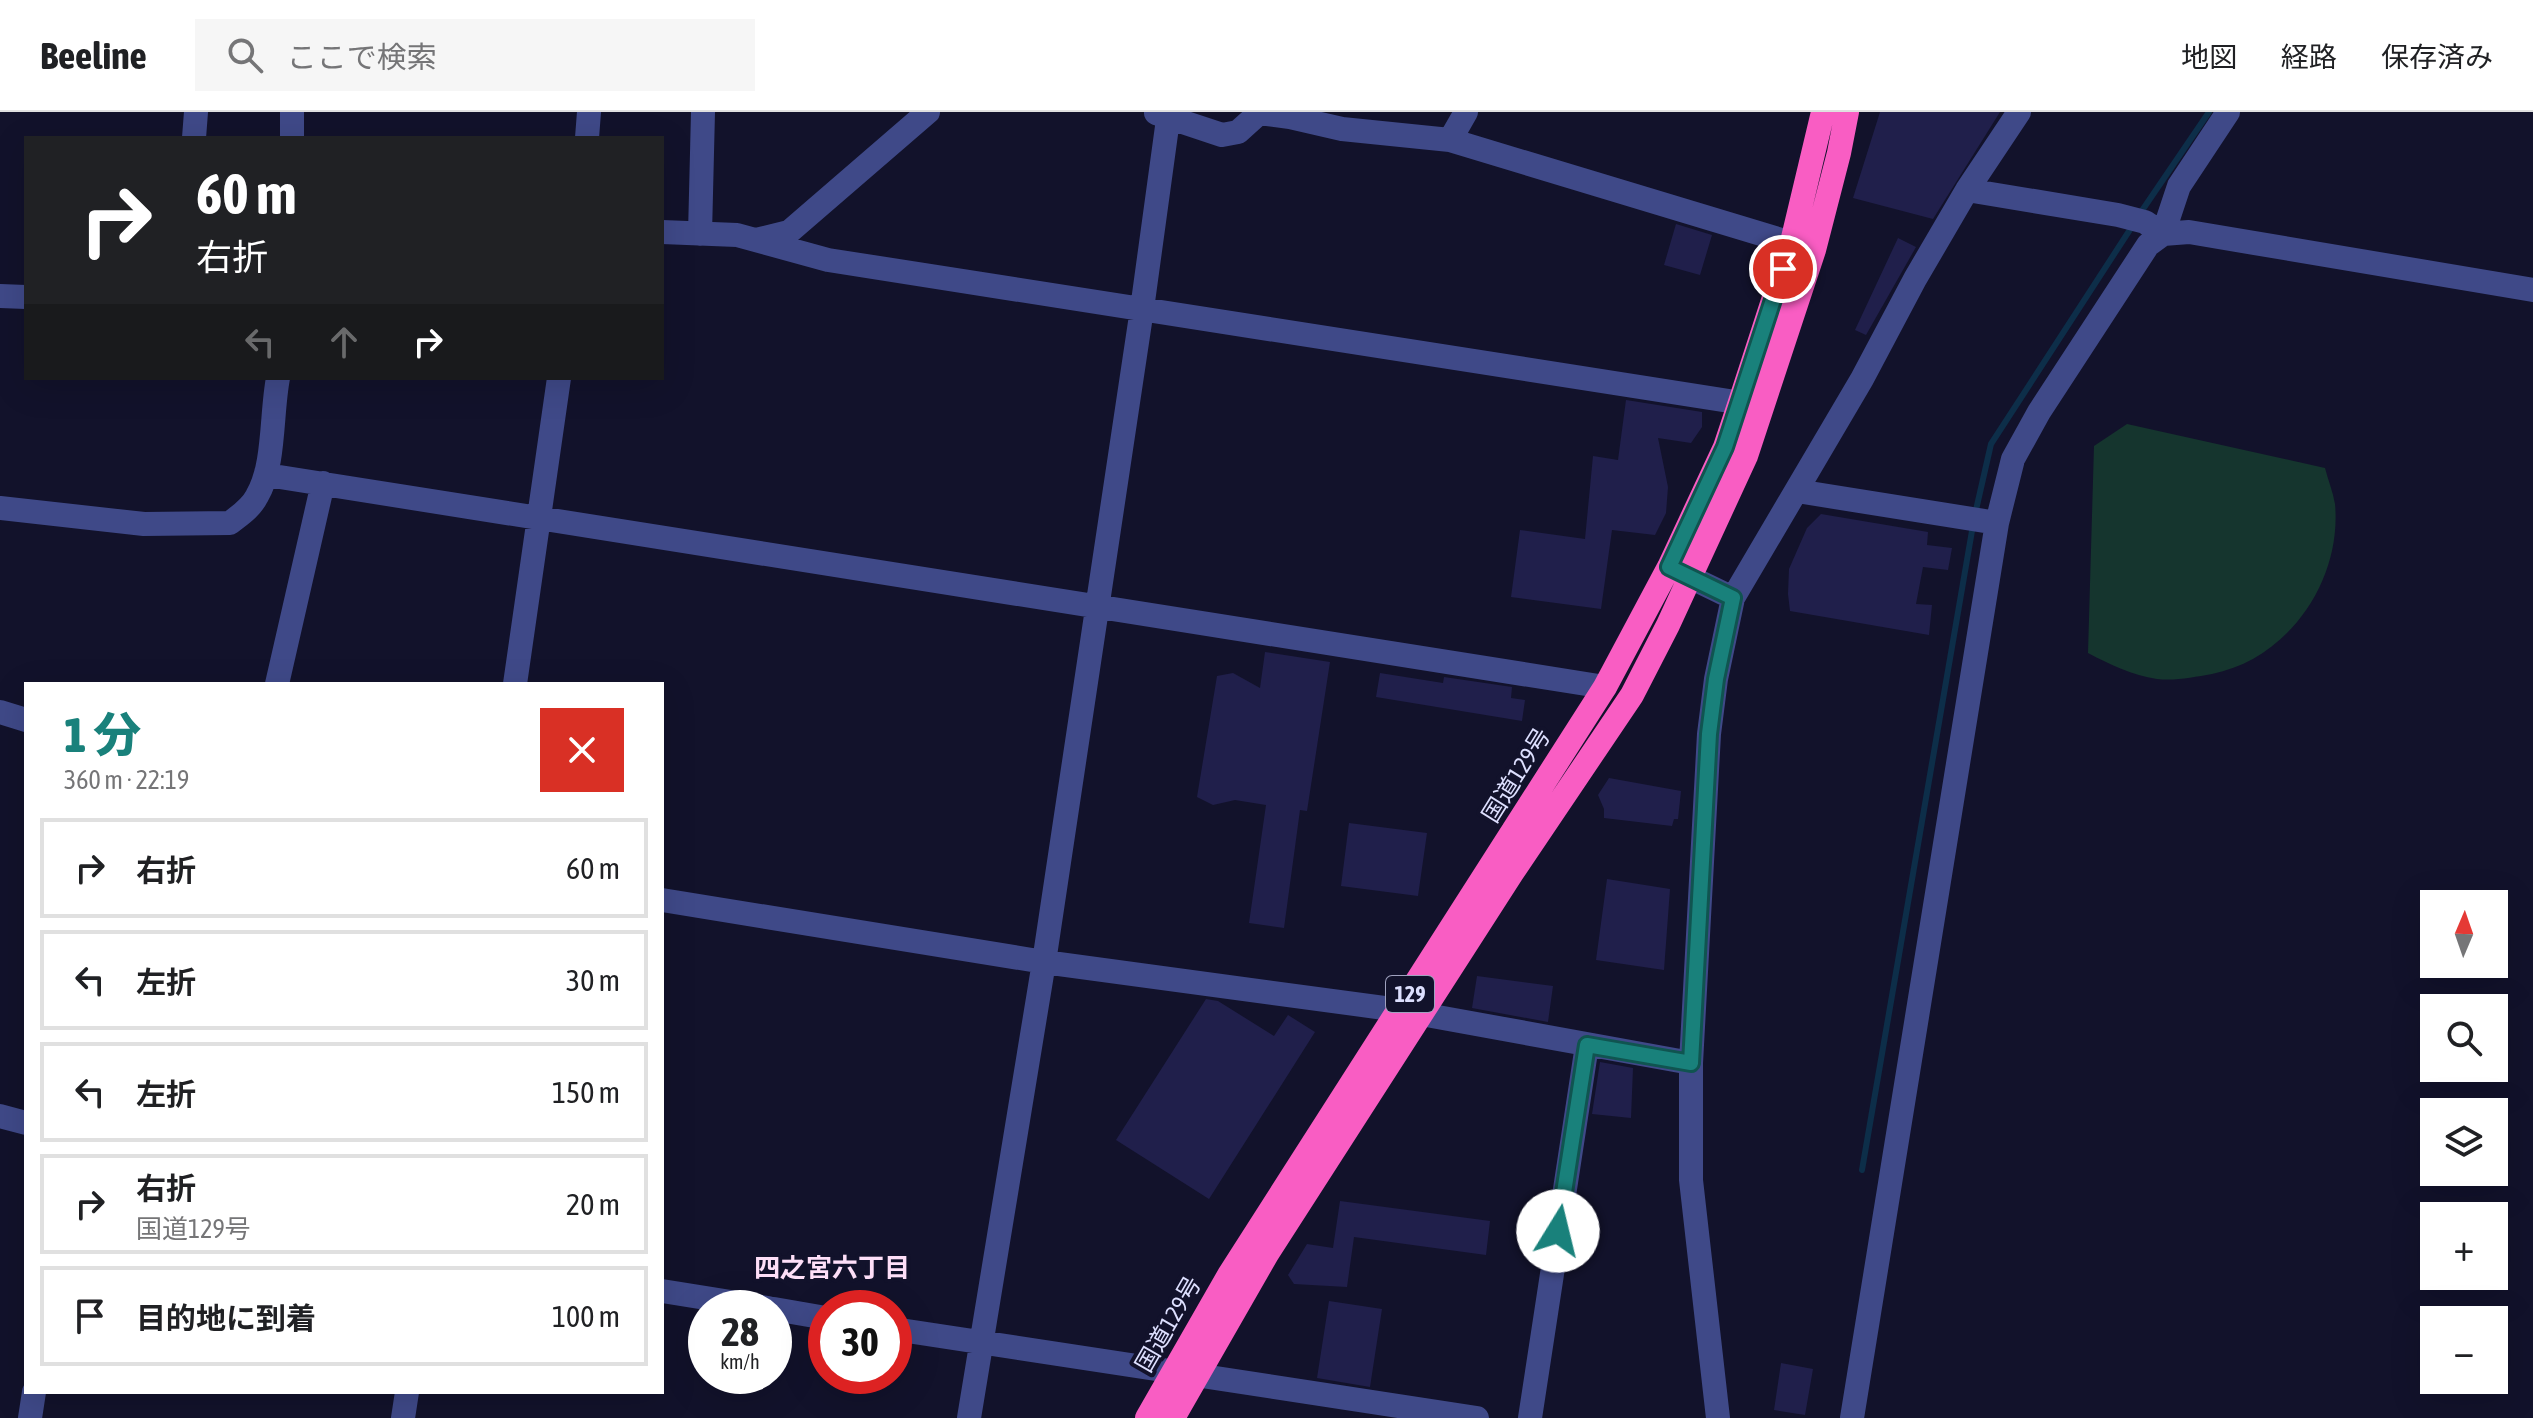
<!DOCTYPE html>
<html lang="ja">
<meta charset="utf-8">
<style>
:root{--surface:#fff;--page:#f6f6f6;--text:#202124;--muted:#757577;--line:#e0e0e0;--accent:#19817b}
body{margin:0;font-family:"Asap Condensed","Noto Sans JP",sans-serif;background:var(--page);color:var(--text);height:100vh;display:flex;flex-direction:column;font-size:30px;white-space:nowrap}
*{box-sizing:border-box;margin:0}
p{font-size:26px;color:var(--muted)}
.icon{flex:none;width:44px;height:44px;fill:none;stroke:currentColor;stroke-width:2;stroke-linecap:round;stroke-linejoin:round}
.map{position:relative;flex:1;overflow:hidden}
.side{position:absolute;left:24px;top:570px;width:640px;height:712px;display:flex;flex-direction:column;background:var(--surface);border-radius:0px;box-shadow:0 8px 32px #0002}
.side>*{flex:none}
.top-card{position:absolute;left:24px;top:24px;width:640px;height:244px;border-radius:0px;box-shadow:0 8px 32px #0002;background:#202124;color:#fff;overflow:hidden}
.needle{width:52px;rotate:2deg}
.buttons{position:absolute;left:2420px;top:778px;display:grid;gap:16px}
.buttons a{display:grid;place-items:center;width:88px;height:88px;border-radius:0px;background:var(--surface);box-shadow:0 8px 32px #0002;font-size:40px}
.speed{position:absolute;left:688px;top:1178px;display:flex;gap:16px;font-size:40px;font-weight:700;text-align:center}
.speed>*{display:grid;place-content:center;width:104px;height:104px;border-radius:50%;background:var(--surface);box-shadow:0 8px 32px #0002;line-height:1}
.speed small{font-size:20px;font-weight:400}
.speed .limit{border:12px solid #d22;background:#fff;color:#111}
.pin{position:absolute;display:grid;place-items:center;width:68px;height:68px;color:#fff;margin:-34px;border:4px solid #fff;border-radius:50%;box-shadow:0 2px 8px #0007}
.me{position:absolute;width:88px;margin:-44px;rotate:9deg;stroke-linejoin:round;filter:drop-shadow(0 0 6px #0008)}
.turn{display:flex;align-items:center;gap:28px;height:168px;padding:0 40px;font-size:36px}
.turn .icon{width:104px;height:104px;stroke-width:2.5}
.turn b{display:block;font-size:56px;line-height:68px}
.lanes{display:flex;align-items:center;height:76px;padding:0 40px;background:#0003;justify-content:center;gap:40px;direction:ltr}
.lanes .off{opacity:.35}
.round{display:grid;place-items:center;flex:none;width:84px;height:84px;border-radius:0px;background:var(--page)}
.headline{display:flex;align-items:center;justify-content:space-between;height:136px;padding:0 40px}
h1{font-size:48px;font-weight:800;line-height:60px;color:var(--accent)}
ul{padding:0;list-style:none}
li{display:flex;align-items:center;gap:24px;height:100px;margin:0 16px 12px;padding:0 24px;border:4px solid var(--line);border-radius:0px}
li div{flex:1}
li b{display:block;font-size:30px}
li em{font-style:normal}
header{display:flex;align-items:center;gap:48px;box-sizing:border-box;height:112px;padding:0 40px;background:var(--surface);border-bottom:2px solid var(--line)}
header strong{font-size:38px}
nav{display:flex;gap:44px;margin-inline-start:auto;font-size:28px}
.search{width:560px;height:72px;background:var(--page);display:flex;align-items:center;gap:20px;box-sizing:border-box;padding:0 28px;border-radius:0px;color:var(--muted);font-size:30px}
.map>svg:first-child{display:block}
</style>
<header>
<strong>Beeline</strong>
<div class="search"><svg class="icon" aria-label="search" viewBox="0 0 24 24"><circle cx="10" cy="10" r="6"/><path d="M15 15l6 6"/></svg>ここで検索</div>
<nav><a>地図</a><a>経路</a><a>保存済み</a></nav>
</header>
<div class="map">
<svg width="2533" height="1306" viewBox="0 0 2533 1306">
<rect width="100%" height="100%" fill="#12122b"/>
<path fill="#15352e" d="M2127 312 2325 356C2328 368 2333 380 2335 392 2342 469 2288 547 2212 562 2194 565 2176 569 2157 567 2132 563 2111 553 2088 541L2094 334Z"/>
<g fill="none" stroke-linecap="round" stroke-linejoin="round">
<path stroke="#0d2e49" stroke-width="6" d="M2139 103 2209 0
M1976 398 1991 332 2133 113
M1862 1058 1973 413"/>
</g>
<path fill="#201f4b" d="M1880 0H2000L1933 107 1853 86Z
M1676 112 1712 123 1700 163 1664 153Z
M1898 126 1916 135 1866 223 1855 218Z
M1626 288 1702 300V315L1691 331 1658 326 1668 375 1666 401 1655 423 1612 418 1601 497 1511 485 1520 418 1585 427 1593 344 1618 348Z
M1821 402 1928 420 1927 433 1952 436 1948 458 1923 455 1916 492 1932 493 1929 523 1790 499 1788 482 1789 457 1807 416Z
M1265 540 1330 550 1307 699 1300 698 1284 816 1249 811 1266 693 1235 688 1213 693 1197 685 1217 564 1233 561 1260 576Z
M1380 561 1443 571 1444 565 1512 575 1511 586 1525 588 1522 609 1376 585Z
M1609 666 1681 679 1678 707H1674L1672 714 1604 706V697L1598 683Z
M1349 711 1427 721 1418 784 1341 774Z
M1607 767 1670 777 1664 858 1596 848Z
M1477 864 1553 874 1548 910 1472 896Z
M1206 887 1218 889 1274 924 1288 903 1315 920 1209 1087 1116 1028Z
M1600 950 1633 956 1631 1006 1592 1002Z
M1340 1089 1490 1109 1486 1143 1354 1125 1347 1175 1294 1172 1288 1163 1307 1132 1333 1136Z
M1329 1189 1382 1197 1370 1275 1317 1266Z
M1781 1251 1813 1257 1805 1303 1774 1298Z"/>
<g fill="none" stroke-linecap="round" stroke-linejoin="round">
<path stroke="#3f4988" stroke-width="24" d="M292 0V26
M1156 1 1222 23 1238 20 1259 1 1290 5 1342 17 1450 28 1466 0
M194 26 196 0
M587 26 589 0
M1450 28 1811 137
M1967 78 2118 103 2145 110 2163 122
M662 120 737 123 828 148 1761 294
M700 122 703 0
M2163 122 2179 74 2228 0
M756 128 789 120 928 0
M0 184 26 185
M267 363 1605 575
M1797 379 1997 411
M0 396 144 412 230 411C240 403 251 396 257 384 275 354 271 302 278 266
M1671 456 1733 486
M277 572 323 371
M515 572 559 266
M0 600 26 608
M662 788 1044 850 1399 898 1691 951
M0 1004 26 1011
M662 1179 768 1196
M774 1197 826 1206
M894 1217 1477 1306
M30 1306 34 1280
M403 1306 407 1280
M969 1306 1044 850 1142 197 1169 0
M1530 1306 1587 933
M1718 1306 1691 1068V951L1709 622 1716 567 1733 486 1862 267 1915 167 1967 78 2019 0
M1852 1306 1997 411 2013 347 2039 300 2148 133 2163 122 2189 120 2533 178"/>
<path stroke="#f95dc3" stroke-width="24" d="M1147 1306 1229 1163 1605 575 1669 455 1725 335 1740 290 1792 130 1823 0
M1173 1306 1267 1142 1512 761 1632 583 1668 513 1746 344 1814 138 1839 41 1847 0"/>
</g>
<g fill="none" stroke-linecap="round" stroke-linejoin="round">
<defs>
<path id="route" d="M1558 1119 1587 933 1691 951 1709 622 1716 567 1733 486 1669 455 1725 335 1783 157"/>
</defs>
<use href="#route" stroke="#105450" stroke-width="20"/>
<use href="#route" stroke="#19817b" stroke-width="14"/>
</g>
<g text-anchor="middle" dominant-baseline="central" stroke-width="8" stroke-linejoin="round" paint-order="stroke">
<rect fill="#12122b" stroke="#a0a2bf" stroke-width="2" x="1386" y="864" width="48" height="36" rx="6"/>
<g font-size="22" font-weight="bold" fill="#dddffe">
<text x="1410" y="882">129</text>
</g>
<g font-size="24" fill="#dddffe" stroke="#12122b">
<text transform="translate(1516 663) rotate(-58)">国道129号</text>
<text transform="translate(1168 1212) rotate(-60)">国道129号</text>
</g>
<g font-size="26" font-weight="bold" fill="#fedff8" stroke="#12122b">
<text x="832" y="1156">四之宮六丁目</text>
</g>
</g>
</svg>
<div class="buttons">
<a><svg class="needle" viewBox="-14 -14 28 28"><path d="M0-13l5 13h-10z" fill="#e53935"/><path d="M0 13l5-13h-10z" fill="#757577"/></svg></a>
<a><svg class="icon" aria-label="search" viewBox="0 0 24 24"><circle cx="10" cy="10" r="6"/><path d="M15 15l6 6"/></svg></a>
<a><svg class="icon" aria-label="layers" viewBox="0 0 24 24"><path d="M12 4l9 5-9 5-9-5zM3 14l9 5 9-5"/></svg></a>
<a>+</a>
<a>−</a>
</div>
<div class="speed"><div>28<small>km/h</small></div><div class="limit">30</div></div>
<div class="pin" style="left:1783px;top:157px;background:#d93025"><svg class="icon" aria-label="arrive" viewBox="0 0 24 24"><path d="M6 21V4h12l-3 4 3 4H6"/></svg></div>
<svg class="me" style="left:1558px;top:1119px" viewBox="-20 -20 40 40"><circle r="19" fill="#fff"/><path d="M0-13L10 11 0 6-10 11z" fill="#19817b"/></svg>
<div class="top-card">
<div class="turn"><svg class="icon" aria-label="right" viewBox="0 0 24 24"><path d="M7 20v-9h11M14 6l5 5-5 5"/></svg><div><b>60 m</b>右折</div></div>
<div class="lanes"><svg class="icon off" aria-label="left" viewBox="0 0 24 24"><path d="M17 20v-9H6M10 6l-5 5 5 5"/></svg><svg class="icon off" aria-label="ahead" viewBox="0 0 24 24"><path d="M12 20V5M6 11l6-6 6 6"/></svg><svg class="icon" aria-label="right" viewBox="0 0 24 24"><path d="M7 20v-9h11M14 6l5 5-5 5"/></svg></div>
</div>
<section class="side">
<div class="headline"><div><h1>1 分</h1><p>360 m · 22:19</p></div><a class="round" style="background:#d93025;color:#fff"><svg class="icon" aria-label="close" viewBox="0 0 24 24"><path d="M6 6l12 12M18 6L6 18"/></svg></a></div>
<ul>
<li><svg class="icon" aria-label="right" viewBox="0 0 24 24"><path d="M7 20v-9h11M14 6l5 5-5 5"/></svg><div><b>右折</b></div><em>60 m</em></li>
<li><svg class="icon" aria-label="left" viewBox="0 0 24 24"><path d="M17 20v-9H6M10 6l-5 5 5 5"/></svg><div><b>左折</b></div><em>30 m</em></li>
<li><svg class="icon" aria-label="left" viewBox="0 0 24 24"><path d="M17 20v-9H6M10 6l-5 5 5 5"/></svg><div><b>左折</b></div><em>150 m</em></li>
<li><svg class="icon" aria-label="right" viewBox="0 0 24 24"><path d="M7 20v-9h11M14 6l5 5-5 5"/></svg><div><b>右折</b><p>国道129号</p></div><em>20 m</em></li>
<li><svg class="icon" aria-label="arrive" viewBox="0 0 24 24"><path d="M6 21V4h12l-3 4 3 4H6"/></svg><div><b>目的地に到着</b></div><em>100 m</em></li>
</ul>
</section>
</div>
